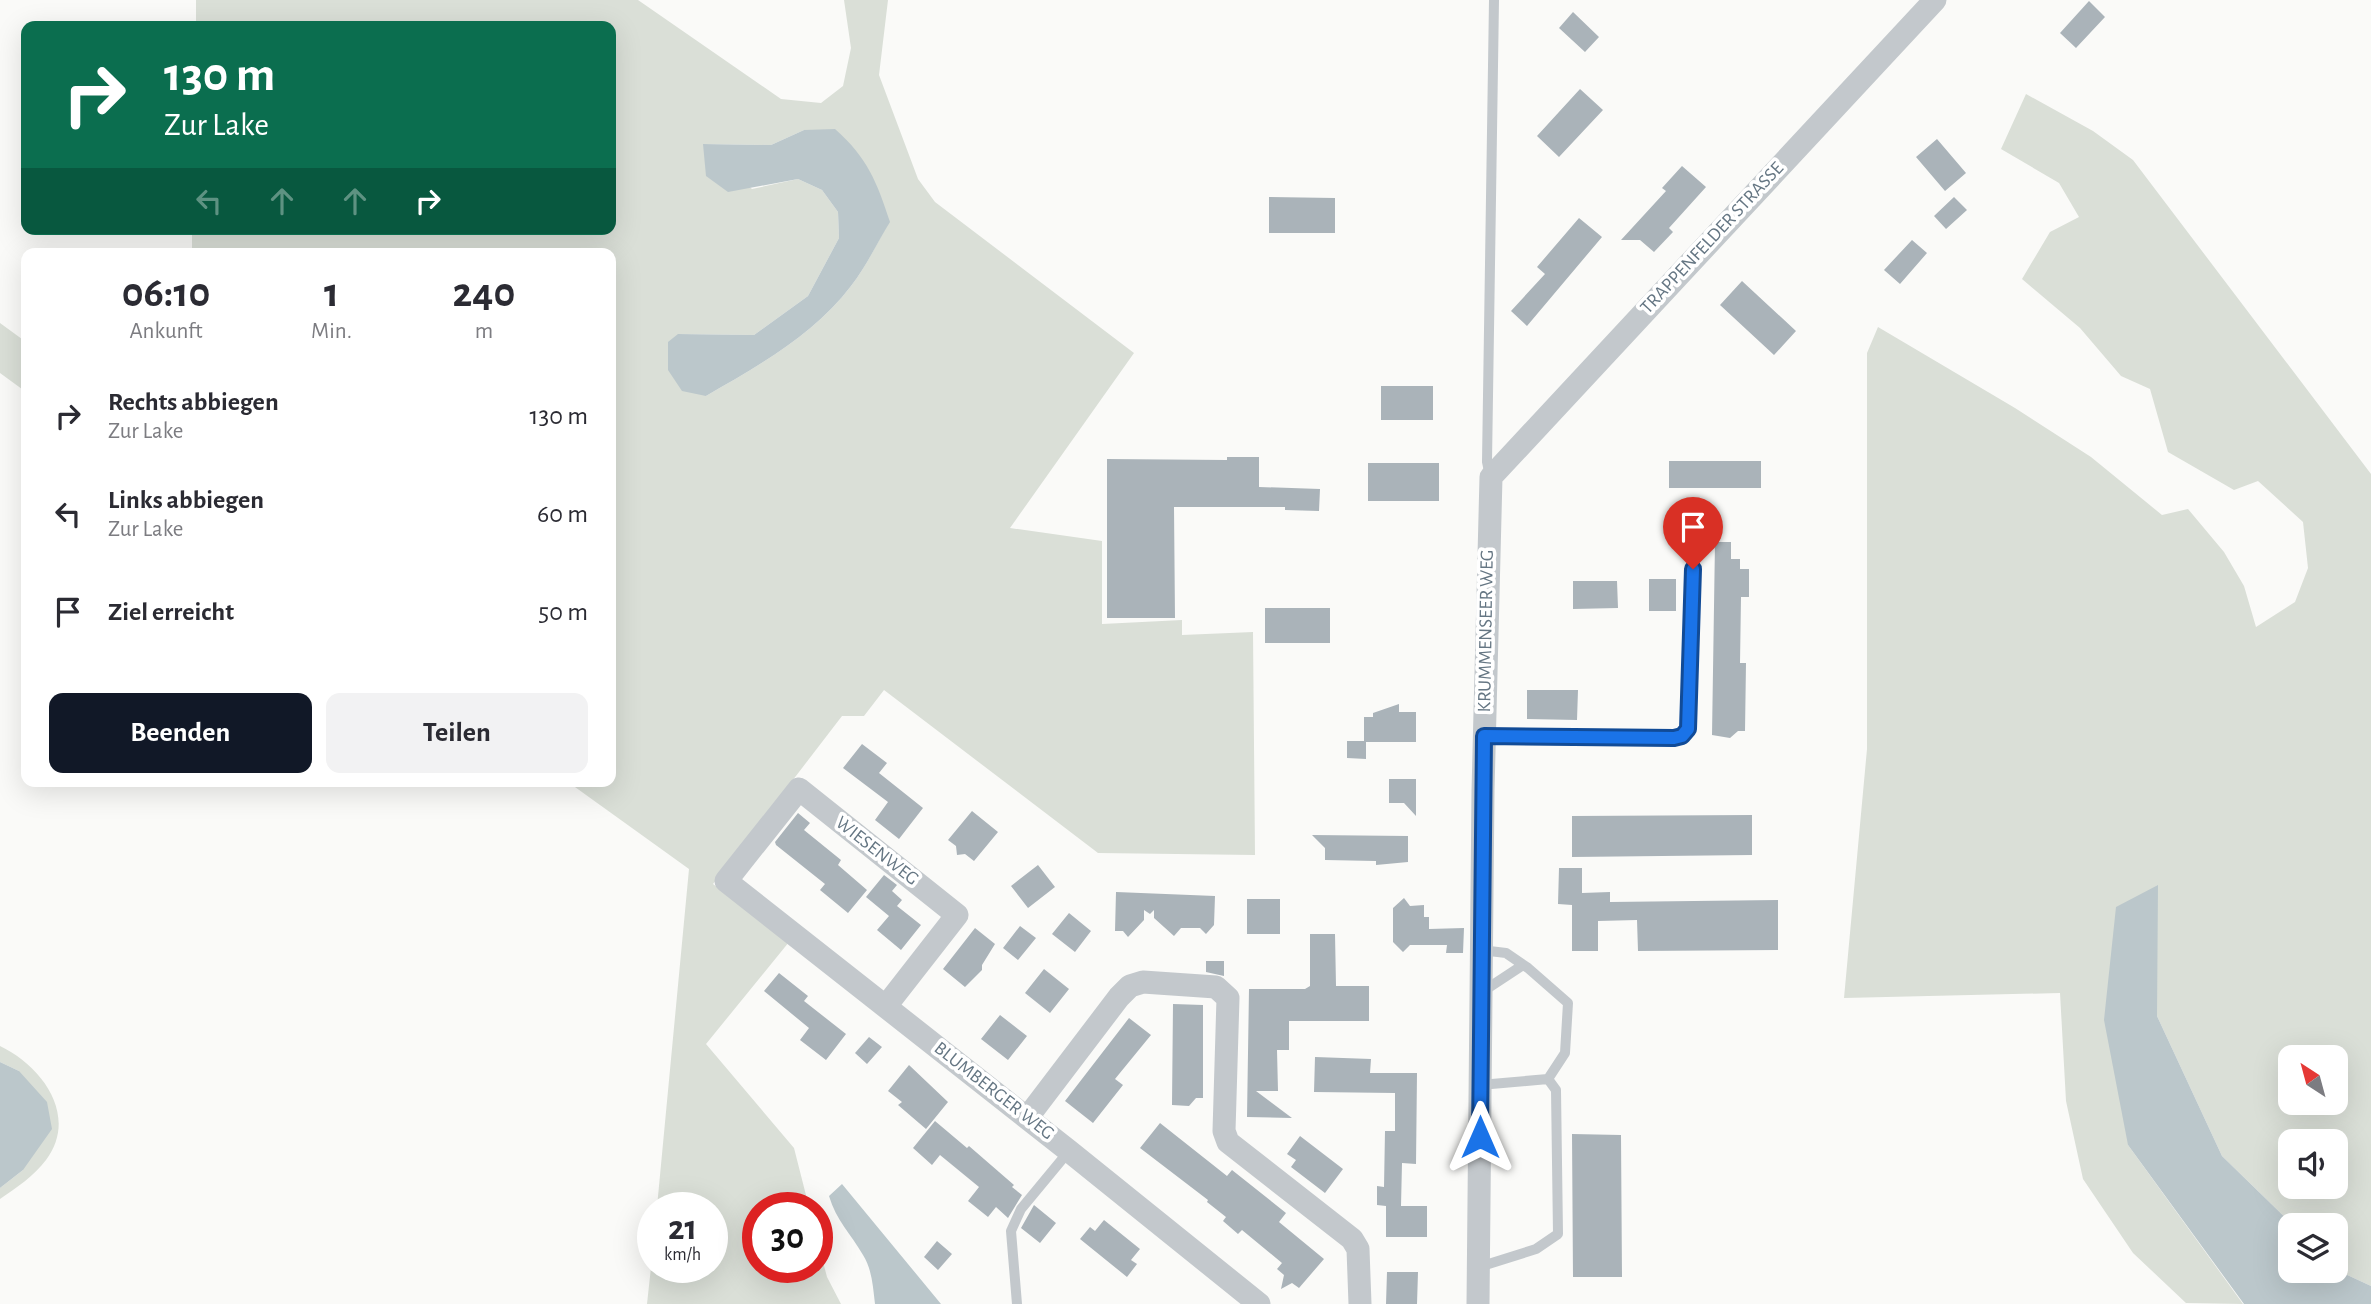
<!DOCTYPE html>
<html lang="de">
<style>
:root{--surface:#fff;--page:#f2f2f3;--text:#2b2b33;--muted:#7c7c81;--accent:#111827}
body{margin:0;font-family:"Alegreya Sans",sans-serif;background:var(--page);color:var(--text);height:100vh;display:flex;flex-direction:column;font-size:26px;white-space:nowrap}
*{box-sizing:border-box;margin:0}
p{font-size:23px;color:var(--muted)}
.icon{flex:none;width:38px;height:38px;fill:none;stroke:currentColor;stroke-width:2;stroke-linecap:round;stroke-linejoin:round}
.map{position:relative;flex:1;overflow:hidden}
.side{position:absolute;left:21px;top:248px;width:595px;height:539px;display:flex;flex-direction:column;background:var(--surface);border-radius:14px;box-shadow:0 7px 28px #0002}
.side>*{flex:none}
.banner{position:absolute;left:21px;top:21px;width:595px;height:214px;border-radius:14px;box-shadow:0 7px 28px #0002;background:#0b6e4f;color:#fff;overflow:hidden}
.needle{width:46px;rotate:324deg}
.tools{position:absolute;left:2278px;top:1045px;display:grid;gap:14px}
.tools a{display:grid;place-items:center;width:70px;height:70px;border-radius:14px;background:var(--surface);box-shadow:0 7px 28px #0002;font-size:35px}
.speed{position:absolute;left:637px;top:1192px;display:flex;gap:14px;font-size:35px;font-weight:700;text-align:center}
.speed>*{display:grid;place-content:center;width:91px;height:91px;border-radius:50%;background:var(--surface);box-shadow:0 7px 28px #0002;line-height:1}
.speed small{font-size:18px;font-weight:400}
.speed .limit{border:10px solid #d22;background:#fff;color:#111}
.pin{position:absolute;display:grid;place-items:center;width:60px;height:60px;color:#fff;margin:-72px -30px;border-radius:50% 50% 50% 0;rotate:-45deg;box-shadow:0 0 7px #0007}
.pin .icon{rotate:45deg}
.me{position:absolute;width:77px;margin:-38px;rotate:0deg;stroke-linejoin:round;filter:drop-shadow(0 0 5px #0008)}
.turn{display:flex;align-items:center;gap:24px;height:147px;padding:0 28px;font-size:32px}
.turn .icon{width:91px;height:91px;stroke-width:2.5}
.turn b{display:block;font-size:49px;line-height:60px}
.lanes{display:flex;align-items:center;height:66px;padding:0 28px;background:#0003;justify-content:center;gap:35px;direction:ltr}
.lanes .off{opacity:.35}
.eta{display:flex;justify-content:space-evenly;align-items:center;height:119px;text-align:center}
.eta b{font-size:42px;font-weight:700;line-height:49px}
.primary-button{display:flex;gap:14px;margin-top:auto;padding:14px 28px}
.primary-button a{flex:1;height:80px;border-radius:14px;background:var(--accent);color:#fff;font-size:28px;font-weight:700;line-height:80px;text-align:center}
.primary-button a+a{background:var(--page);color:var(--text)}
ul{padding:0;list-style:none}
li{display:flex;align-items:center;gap:21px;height:98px;padding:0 28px}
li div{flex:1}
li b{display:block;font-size:26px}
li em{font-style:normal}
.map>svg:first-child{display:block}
</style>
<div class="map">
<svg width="2371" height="1304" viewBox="0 0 2371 1304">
<rect width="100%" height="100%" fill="#fafaf8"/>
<path fill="#dadfd7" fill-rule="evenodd" d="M196 0H638L781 99 821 103 843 86 851 48 844 0H888L879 75 918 179 935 202 1134 353 1010 528 1102 541V624L1182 620V635L1253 632 1255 855 1098 853 884 690 864 716H842L713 884 789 942 706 1044 794 1148 809 1207 758 1208V1267H817V1239L827 1277 841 1304H647L653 1249V1267H712V1208L657 1207 689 869 568 782H611V254H192V229H611V26H196ZM804 130 889 222C877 243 866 267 851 286 814 335 758 366 706 396L678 334 754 335 808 296 839 238 838 212 822 190 798 179 752 189 703 144 771 145Z
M2026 94 2093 131 2133 160 2371 474V1286L2343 1273 2336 1266V1225H2293L2222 1156 2157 1016V885L2128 1145 2243 1304 2186 1303 2133 1253 2083 1179 2066 1101 2060 993 1844 998 1867 749V353L1878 327 2015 408 2091 457 2162 515 2188 509 2224 552 2244 586 2256 627 2295 602 2308 568 2303 522 2258 481 2234 490 2168 452 2150 389 2121 376 2080 328 2022 279 2050 232 2079 217 2059 183 2001 149ZM2291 1057H2336V1102H2291ZM2291 1141H2336V1186H2291Z
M0 323 26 342V392L0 373Z
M0 1046C42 1066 79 1116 46 1160 34 1176 16 1188 0 1199V1188L23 1170 19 1071 0 1062Z"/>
<path fill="#bbc7cb" d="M835 129C867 157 877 182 890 222 877 243 866 267 851 286 814 335 758 366 706 396L682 391 668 370V342L678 334 754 335 808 296 839 238 838 212 822 190 798 179 728 192 706 176 703 144 771 145 804 130Z
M2158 885 2157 1016 2222 1156 2293 1225H2291V1270H2336V1266L2343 1273 2371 1286V1304H2244L2128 1145 2104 1020 2116 907Z
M0 1062 19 1071 47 1102 52 1129 23 1170 0 1188Z
M842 1184 941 1304H875C873 1287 872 1269 863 1255 851 1234 836 1220 829 1196Z"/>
<path fill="#aab3b9" d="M2089 1 2105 17 2076 48 2060 33Z
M1573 12 1599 37 1585 52 1559 28Z
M1580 89 1603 110 1559 157 1537 136Z
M1937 139 1966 173 1945 191 1916 157Z
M1682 166 1706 187 1669 228 1673 232 1654 252 1640 240H1621L1666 191 1662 188Z
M1269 197 1335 198V233H1269Z
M1954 197 1967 210 1946 229 1934 216Z
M1579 218 1602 237 1527 326 1511 311 1545 274 1537 267Z
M1912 240 1927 253 1900 284 1884 270Z
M1742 281 1796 331 1774 355 1720 305Z
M1381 386H1433V420H1381Z
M1227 457H1259V487L1320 489 1319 511 1285 510V507H1174L1175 618H1107V459L1227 460Z
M1669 461H1761V488H1669Z
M1368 463H1439V501H1368Z
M1715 542H1731V559H1740V569H1749V597H1741L1740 663H1746L1745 731H1738L1730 738 1712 735Z
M1649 579H1676V611H1649Z
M1573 581H1617L1618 608 1573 609Z
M1265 608H1330V643H1265Z
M1527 690H1578L1577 720 1527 719Z
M1399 704V712H1416V742H1366V759L1347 758V741H1364V717H1373V713Z
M862 744 887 763 879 773 923 808 899 839 875 820 888 802 843 768Z
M1389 779H1416V816L1404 803H1389Z
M972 811 998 832 974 861 965 854 957 855 956 846 948 840Z
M798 813 810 823 804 830 841 860 838 865 867 890 848 913 820 890 825 884 776 845 775 842Z
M1752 815V855L1572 857V816Z
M1312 835 1408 836V862L1376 865V861L1325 860V848Z
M1038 865 1055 887 1028 908 1011 886Z
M1559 868H1582V893L1610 892V902L1778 900V950L1638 951 1637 920 1598 921V951H1572V905L1558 904Z
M884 875 897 885 892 891 902 900 897 906 921 925 901 950 877 930 889 916 866 897Z
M1116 892 1215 896 1214 925 1206 934 1200 928H1181L1174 936 1154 918V910L1150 914 1144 910V920L1128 937 1123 931H1115Z
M1404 898 1410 906 1424 905V917H1429V929L1464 928 1463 953H1446L1447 945H1410L1403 952 1393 942V908Z
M1247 899H1280V934H1247Z
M1069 913 1091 931 1075 952 1052 934Z
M1020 926 1036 938 1018 960 1003 948Z
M975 928 995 944 982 965V970L965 987 943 969Z
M1310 934H1335L1336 986H1369V1021H1289V1050H1277L1278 1091H1256L1292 1118 1247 1117 1249 989H1305L1310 986Z
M1206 961H1224V976L1206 972Z
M1044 969 1069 989 1050 1013 1025 993Z
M779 973 808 996 804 1001 846 1034 826 1060 800 1040 809 1028 764 991Z
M1173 1004 1203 1005V1098H1196L1189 1106 1172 1105Z
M1000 1015 1027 1036 1008 1060 981 1039Z
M1129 1018 1151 1035 1115 1079 1123 1085 1093 1123 1065 1101Z
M869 1037 882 1047 867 1064 855 1053Z
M1315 1057 1371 1059 1370 1073H1417L1416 1164 1402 1163 1401 1206H1427V1237H1386V1206L1377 1205V1186L1384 1187 1385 1131H1395V1093L1314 1092Z
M909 1065 948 1102 926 1129 898 1105 902 1102 888 1091Z
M935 1121 967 1148 969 1146 1014 1185 1012 1187 1022 1195 1008 1218 996 1207 988 1217 968 1201 979 1187 940 1155 932 1165 913 1148Z
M1160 1123 1227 1176 1232 1170 1286 1213 1279 1222 1324 1259 1299 1288 1292 1283 1281 1289 1284 1275 1277 1269 1282 1263 1242 1230 1238 1234 1223 1221 1226 1217 1207 1202 1208 1200 1140 1148Z
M1572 1134 1621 1135 1622 1277H1573Z
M1300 1136 1343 1169 1325 1193 1291 1167 1296 1160 1287 1154Z
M1034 1205 1056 1223 1040 1243 1021 1228Z
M1104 1220 1140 1249 1131 1260 1137 1264 1127 1277 1080 1239 1090 1227 1095 1231Z
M937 1241 952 1254 938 1270 924 1257Z
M1387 1272H1418L1417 1304H1386Z"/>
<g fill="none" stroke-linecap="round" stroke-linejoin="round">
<path stroke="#c3c8cc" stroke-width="10" d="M1490 476 1487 462 1494 0
M1484 736 1674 738 1683 736 1688 729 1693 569
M1481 950 1506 953 1528 968 1568 1003 1565 1053 1548 1079
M1482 992 1523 965
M1479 1267 1536 1249 1558 1234 1556 1090 1548 1079 1480 1085
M1017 1304 1011 1231 1021 1209 1069 1151"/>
<path stroke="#c3c8cc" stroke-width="23" d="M886 1006 957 915 799 789 726 881 1069 1151 1259 1304
M1027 1118 1119 997 1130 986 1143 982 1216 987 1228 998 1224 1131 1228 1142 1352 1239 1358 1249 1360 1304
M1478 1304 1483 791 1491 477 1935 0"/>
</g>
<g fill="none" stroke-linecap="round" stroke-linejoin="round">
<defs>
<path id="route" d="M1480 1137 1484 736 1674 738 1682 736 1688 729 1693 569"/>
</defs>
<use href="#route" stroke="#114b97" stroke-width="18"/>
<use href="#route" stroke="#1a73e8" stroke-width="12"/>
</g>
<g text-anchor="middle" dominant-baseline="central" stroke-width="7" stroke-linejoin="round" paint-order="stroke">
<g font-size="19" fill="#657683" stroke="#fff">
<text transform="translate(1712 238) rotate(-47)">TRAPPENFELDER STRASSE</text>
<text transform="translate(1486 631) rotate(-89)">KRUMMENSEER WEG</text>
<text transform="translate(877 851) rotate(38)">WIESENWEG</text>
<text transform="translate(994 1091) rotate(38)">BLUMBERGER WEG</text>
</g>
</g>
</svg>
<div class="tools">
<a><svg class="needle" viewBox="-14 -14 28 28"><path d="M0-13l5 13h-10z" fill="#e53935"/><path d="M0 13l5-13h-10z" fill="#7c7c81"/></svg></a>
<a><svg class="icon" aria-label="sound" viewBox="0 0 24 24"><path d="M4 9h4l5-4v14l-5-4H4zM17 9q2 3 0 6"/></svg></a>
<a><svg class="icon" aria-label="layers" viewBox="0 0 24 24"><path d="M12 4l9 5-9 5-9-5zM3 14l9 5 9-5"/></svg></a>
</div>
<div class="speed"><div>21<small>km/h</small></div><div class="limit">30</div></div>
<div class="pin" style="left:1693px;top:569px;background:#d93025"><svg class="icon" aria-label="arrive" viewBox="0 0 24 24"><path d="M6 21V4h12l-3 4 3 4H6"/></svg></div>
<svg class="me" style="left:1480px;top:1137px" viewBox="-20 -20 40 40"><path d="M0-17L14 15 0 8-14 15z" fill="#1a73e8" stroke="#fff" stroke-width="4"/></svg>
<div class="banner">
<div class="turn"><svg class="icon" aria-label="right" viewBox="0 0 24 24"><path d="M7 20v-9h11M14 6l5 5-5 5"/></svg><div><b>130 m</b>Zur Lake</div></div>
<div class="lanes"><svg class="icon off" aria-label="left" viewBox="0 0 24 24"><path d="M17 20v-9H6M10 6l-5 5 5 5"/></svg><svg class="icon off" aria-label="ahead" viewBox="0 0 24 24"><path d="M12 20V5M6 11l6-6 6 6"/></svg><svg class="icon off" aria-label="ahead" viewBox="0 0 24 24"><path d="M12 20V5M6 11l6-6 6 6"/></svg><svg class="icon" aria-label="right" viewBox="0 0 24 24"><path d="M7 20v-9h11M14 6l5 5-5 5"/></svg></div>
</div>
<section class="side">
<div class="eta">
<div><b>06:10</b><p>Ankunft</p></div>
<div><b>1</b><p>Min.</p></div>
<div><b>240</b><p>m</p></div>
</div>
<ul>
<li><svg class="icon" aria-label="right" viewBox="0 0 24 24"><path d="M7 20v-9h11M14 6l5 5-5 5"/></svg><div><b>Rechts abbiegen</b><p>Zur Lake</p></div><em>130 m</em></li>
<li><svg class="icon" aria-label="left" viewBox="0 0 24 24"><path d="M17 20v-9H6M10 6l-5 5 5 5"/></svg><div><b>Links abbiegen</b><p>Zur Lake</p></div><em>60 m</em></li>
<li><svg class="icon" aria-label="arrive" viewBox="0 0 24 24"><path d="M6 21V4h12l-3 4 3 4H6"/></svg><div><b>Ziel erreicht</b></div><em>50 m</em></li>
</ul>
<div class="primary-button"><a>Beenden</a><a>Teilen</a></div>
</section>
</div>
